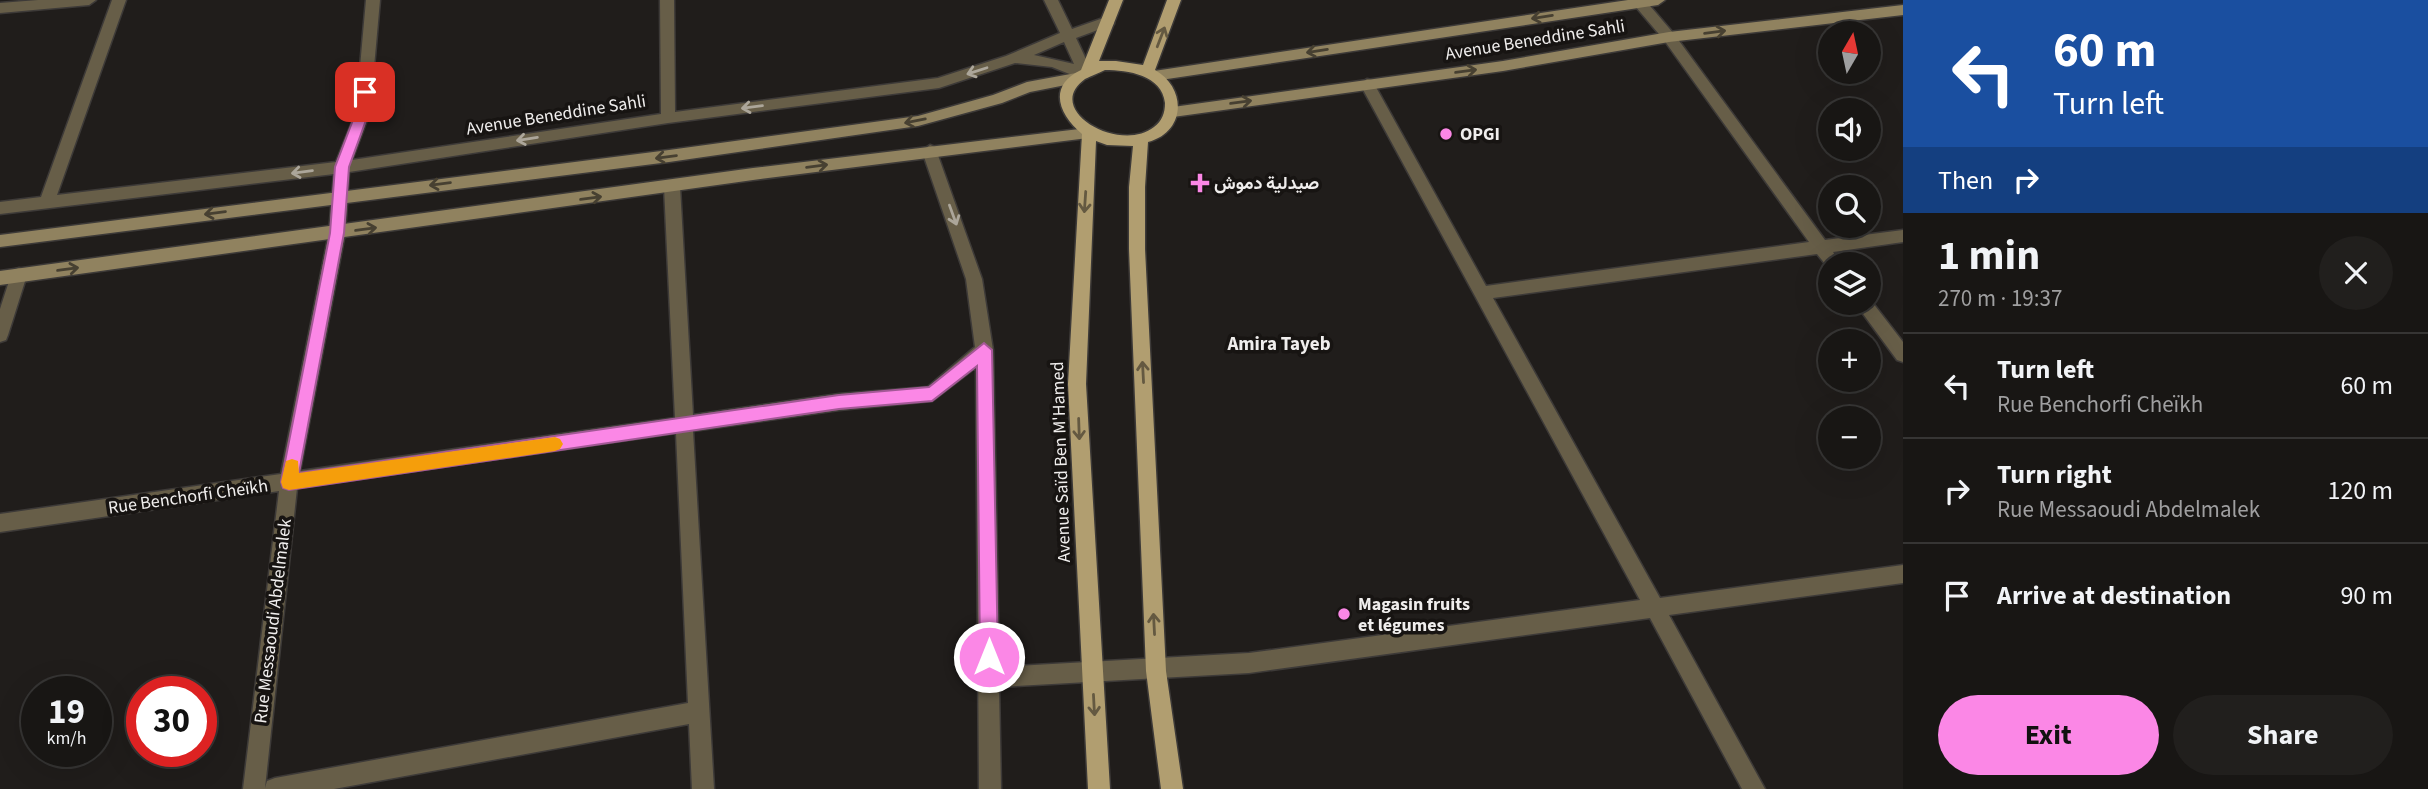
<!DOCTYPE html>
<meta charset="utf-8">
<style>
:root{--surface:#181614;--page:#211f1d;--text:#f1f3f6;--muted:#9f9fa0;--line:#363534;--accent:#fb87e6}
body{margin:0;font-family:"Source Sans 3",Vazirmatn,sans-serif;background:var(--page);color:var(--text);height:100vh;display:flex;flex-direction:column;font-size:26px;white-space:nowrap}
*{box-sizing:border-box;margin:0}
p{font-size:23px;color:var(--muted)}
.icon{flex:none;width:38px;height:38px;fill:none;stroke:currentColor;stroke-width:2;stroke-linecap:round;stroke-linejoin:round}
.map{position:relative;flex:1;overflow:hidden}
.panel{display:flex;flex-direction:column;background:var(--surface);width:525px}
.panel>*{flex:none}
.banner{background:#1a4fa0;color:#fff;overflow:hidden}
.needle{width:46px;rotate:9deg}
.controls{position:absolute;left:1818px;top:21px;display:grid;gap:14px}
.controls a{display:grid;place-items:center;width:63px;height:63px;border-radius:50%;background:var(--surface);box-shadow:0 7px 28px #0002,0 0 0 2px var(--line);font-size:35px}
.speed{position:absolute;left:21px;top:676px;display:flex;gap:14px;font-size:35px;font-weight:700;text-align:center}
.speed>*{display:grid;place-content:center;width:91px;height:91px;border-radius:50%;background:var(--surface);box-shadow:0 7px 28px #0002,0 0 0 2px var(--line);line-height:1}
.speed small{font-size:18px;font-weight:400}
.speed .limit{border:10px solid #d22;background:#fff;color:#111}
.pin{position:absolute;display:grid;place-items:center;width:60px;height:60px;color:#fff;margin:-30px;border-radius:14px;box-shadow:0 4px 10px #0006}
.me{position:absolute;width:77px;margin:-38px;rotate:0deg;stroke-linejoin:round;filter:drop-shadow(0 0 5px #0008)}
.turn{display:flex;align-items:center;gap:24px;height:147px;padding:0 35px;font-size:32px}
.turn .icon{width:91px;height:91px;stroke-width:2.5}
.turn b{display:block;font-size:49px;line-height:60px}
.then{display:flex;align-items:center;height:66px;padding:0 35px;background:#0003;gap:14px;font-size:26px}
.round{display:grid;place-items:center;flex:none;width:74px;height:74px;border-radius:37px;background:var(--page)}
.overview{display:flex;align-items:center;justify-content:space-between;height:119px;padding:0 35px}
h1{font-size:42px;font-weight:700;line-height:52px}
.cta{display:flex;gap:14px;margin-top:auto;padding:14px 35px}
.cta a{flex:1;height:80px;border-radius:42px;background:var(--accent);color:#111;font-size:28px;font-weight:700;line-height:80px;text-align:center}
.cta a+a{background:var(--page);color:var(--text)}
ul{padding:0;list-style:none}
li{display:flex;align-items:center;gap:21px;height:105px;padding:0 35px;border-top:2px solid var(--line)}
li div{flex:1}
li b{display:block;font-size:26px}
li em{font-style:normal}
main{display:flex;flex:1;min-height:0}
.map>svg:first-child{display:block}
</style>
<main>
<div class="map">
<svg width="1903" height="789" viewBox="0 0 1903 789">
<rect width="100%" height="100%" fill="#201d1b"/>
<g fill="none" stroke-linecap="round" stroke-linejoin="round">
<defs>
<path id="street" d="M38 0H96L89 5 0 13V3Z
M112 0H126L57 195 336 162 356 112 366 0H380L370 112 352 160 661 114 660 0H674L675 112 938 78 1006 56 1060 33 1044 0H1058L1072 29 1109 16 1114 18V24L1076 38 1092 72 1082 79 1052 67 1015 63 939 88 668 123 349 172 345 233 300 471 675 418 664 187 672 181 680 187 693 415 839 394 928 387 975 347 966 279 922 151 930 145 935 147 982 279 993 350 999 667 1249 653 1640 600 1360 84 1367 79 1372 80 1486 286 1809 242 1664 40 1630 0H1645L1674 34 1825 240 1903 230V242L1833 252 1841 264H1830V270L1817 254 1493 298 1660 598 1903 565V583L1669 615 1765 789H1742L1650 618 1249 673 999 687 1001 789H979L976 367 932 401 839 410 693 431 714 789H692L689 724 334 789H243L279 491 0 532V514L281 474 329 233 334 174 0 214V202L41 197ZM1064 42 1074 64 1034 55ZM676 433 688 703 275 778 267 781 265 788 297 488Z
M19 268 25 270 27 275 8 335 6 340 0 342V309L11 275 13 270Z
M1869 298 1903 342V362L1897 360 1855 303H1869Z"/>
<path id="secondary" d="M1628 0H1665L1658 5 1154 81 1147 76 1154 71Z
M1903 5V15L1669 42 1503 71 1173 117 1166 112 1173 107 1503 61 1669 32Z
M1076 73 1083 78 1081 82 1030 92 1002 103 918 126 669 162 0 247V235L669 150 918 116 993 95 1027 82Z
M1088 128 1095 133 1088 138 753 180 0 285V271L753 168Z"/>
<path id="primary" d="M1109 0H1123L1099 61H1116L1143 65 1167 0H1181L1155 70C1187 88 1186 132 1148 142L1145 187V249L1166 671 1183 789H1161L1146 671 1129 249V187L1133 146 1107 145 1096 141 1086 384 1110 789H1088L1068 384 1082 134C1059 115 1047 86 1081 70ZM1105 70C1128 70 1162 75 1165 103 1165 113 1162 121 1154 127 1120 154 1042 110 1085 79 1091 76 1099 73 1105 70Z"/>
</defs>
<use href="#street" stroke="#3d3a38" stroke-width="3"/>
<use href="#secondary" stroke="#3d3a38" stroke-width="3"/>
<use href="#primary" stroke="#3d3a38" stroke-width="3"/>
<use href="#street" fill="#675e48" fill-rule="evenodd"/>
<use href="#secondary" fill="#90825f" fill-rule="evenodd"/>
<use href="#primary" fill="#b19e70" fill-rule="evenodd"/>
</g>
<defs><path id="oneway-shaft" d="M-6 0H5M1.5-3L5.5 0L1.5 3" fill="none" stroke-width="1.6" stroke-linecap="round" stroke-linejoin="round" transform="scale(1.75)"/></defs>
<g stroke="#474031">
<use href="#oneway-shaft" transform="translate(1542 17) rotate(171)"/>
<use href="#oneway-shaft" transform="translate(1715 32) rotate(-7)"/>
<use href="#oneway-shaft" transform="translate(1317 51) rotate(171)"/>
<use href="#oneway-shaft" transform="translate(1466 71) rotate(-8)"/>
<use href="#oneway-shaft" transform="translate(1241 102) rotate(-8)"/>
<use href="#oneway-shaft" transform="translate(915 121) rotate(169)"/>
<use href="#oneway-shaft" transform="translate(666 157) rotate(173)"/>
<use href="#oneway-shaft" transform="translate(817 166) rotate(-7)"/>
<use href="#oneway-shaft" transform="translate(440 184) rotate(173)"/>
<use href="#oneway-shaft" transform="translate(591 198) rotate(-8)"/>
<use href="#oneway-shaft" transform="translate(215 213) rotate(173)"/>
<use href="#oneway-shaft" transform="translate(366 229) rotate(-8)"/>
<use href="#oneway-shaft" transform="translate(68 269) rotate(-8)"/>
</g>
<g stroke="#645941">
<use href="#oneway-shaft" transform="translate(1161 37) rotate(-69)"/>
<use href="#oneway-shaft" transform="translate(1085 202) rotate(94)"/>
<use href="#oneway-shaft" transform="translate(1143 372) rotate(-93)"/>
<use href="#oneway-shaft" transform="translate(1079 429) rotate(88)"/>
<use href="#oneway-shaft" transform="translate(1154 624) rotate(-93)"/>
<use href="#oneway-shaft" transform="translate(1094 705) rotate(87)"/>
</g>
<g stroke="#aca69a">
<use href="#oneway-shaft" transform="translate(977 71) rotate(162)"/>
<use href="#oneway-shaft" transform="translate(752 107) rotate(173)"/>
<use href="#oneway-shaft" transform="translate(527 139) rotate(171)"/>
<use href="#oneway-shaft" transform="translate(302 172) rotate(173)"/>
<use href="#oneway-shaft" transform="translate(953 215) rotate(70)"/>
</g>
<path fill="#fb87e6" stroke="#a35896" stroke-width="2" d="M365 87 371 92 369 112 349 167 344 233 299 473 839 395 929 387 984 343 992 350 998 657 995 663 989 666 982 663 980 657 977 366 932 401 839 409 289 490 283 488 281 482 330 233 335 167 356 112 358 92Z"/>
<path fill="#f59e0b" d="M555 437 560 439 563 444 560 449 555 451 289 490 283 488 281 482 286 461 292 459 298 461 299 473Z"/>
<g fill="#fb87e6" stroke="#171412" stroke-width="2.5">
<circle cx="1446" cy="134" r="7"/>
<path d="M1196.5 172.5h7v7h7v7h-7v7h-7v-7h-7v-7h7z"/>
<circle cx="1344" cy="614" r="7"/>
</g>
<g text-anchor="middle" dominant-baseline="central" stroke-width="7" stroke-linejoin="round" paint-order="stroke">
<g font-size="18" fill="#f0eeed" stroke="#171412">
<text transform="translate(1535 40) rotate(-9)">Avenue Beneddine Sahli</text>
<text transform="translate(556 115) rotate(-9)">Avenue Beneddine Sahli</text>
<text transform="translate(1061 462) rotate(-92)">Avenue Saïd Ben M'Hamed</text>
<text transform="translate(188 497) rotate(-8)">Rue Benchorfi Cheïkh</text>
<text transform="translate(273 621) rotate(-83)">Rue Messaoudi Abdelmalek</text>
</g>
<g font-size="18" font-weight="bold" fill="#f0eeed" stroke="#171412" text-anchor="start">
<text x="1460" y="134">OPGI</text>
<text x="1214" y="183">صيدلية دموش</text>
<text x="1358" y="604">Magasin fruits<tspan x="1358" dy="21">et légumes</tspan></text>
</g>
<g font-size="19" font-weight="bold" fill="#f0eeed" stroke="#171412">
<text x="1279" y="344">Amira Tayeb</text>
</g>
</g>
</svg>
<div class="controls">
<a><svg class="needle" viewBox="-14 -14 28 28"><path d="M0-13l5 13h-10z" fill="#e53935"/><path d="M0 13l5-13h-10z" fill="#9f9fa0"/></svg></a>
<a><svg class="icon" aria-label="sound" viewBox="0 0 24 24"><path d="M4 9h4l5-4v14l-5-4H4zM17 9q2 3 0 6"/></svg></a>
<a><svg class="icon" aria-label="search" viewBox="0 0 24 24"><circle cx="10" cy="10" r="6"/><path d="M15 15l6 6"/></svg></a>
<a><svg class="icon" aria-label="layers" viewBox="0 0 24 24"><path d="M12 4l9 5-9 5-9-5zM3 14l9 5 9-5"/></svg></a>
<a>+</a>
<a>−</a>
</div>
<div class="speed"><div>19<small>km/h</small></div><div class="limit">30</div></div>
<div class="pin" style="left:365px;top:92px;background:#d93025"><svg class="icon" aria-label="arrive" viewBox="0 0 24 24"><path d="M6 21V4h12l-3 4 3 4H6"/></svg></div>
<svg class="me" style="left:989px;top:657px" viewBox="-20 -20 40 40"><circle r="17" fill="#fb87e6" stroke="#fff" stroke-width="3"/><path d="M0-11L8 9 0 5-8 9z" fill="#fff"/></svg>
</div>
<section class="panel">
<div class="banner">
<div class="turn"><svg class="icon" aria-label="left" viewBox="0 0 24 24"><path d="M17 20v-9H6M10 6l-5 5 5 5"/></svg><div><b>60 m</b>Turn left</div></div>
<div class="then">Then<svg class="icon" aria-label="right" viewBox="0 0 24 24"><path d="M7 20v-9h11M14 6l5 5-5 5"/></svg></div>
</div>
<div class="overview"><div><h1>1 min</h1><p>270 m · 19:37</p></div><a class="round"><svg class="icon" aria-label="close" viewBox="0 0 24 24"><path d="M6 6l12 12M18 6L6 18"/></svg></a></div>
<ul>
<li><svg class="icon" aria-label="left" viewBox="0 0 24 24"><path d="M17 20v-9H6M10 6l-5 5 5 5"/></svg><div><b>Turn left</b><p>Rue Benchorfi Cheïkh</p></div><em>60 m</em></li>
<li><svg class="icon" aria-label="right" viewBox="0 0 24 24"><path d="M7 20v-9h11M14 6l5 5-5 5"/></svg><div><b>Turn right</b><p>Rue Messaoudi Abdelmalek</p></div><em>120 m</em></li>
<li><svg class="icon" aria-label="arrive" viewBox="0 0 24 24"><path d="M6 21V4h12l-3 4 3 4H6"/></svg><div><b>Arrive at destination</b></div><em>90 m</em></li>
</ul>
<div class="cta"><a>Exit</a><a>Share</a></div>
</section>
</main>
